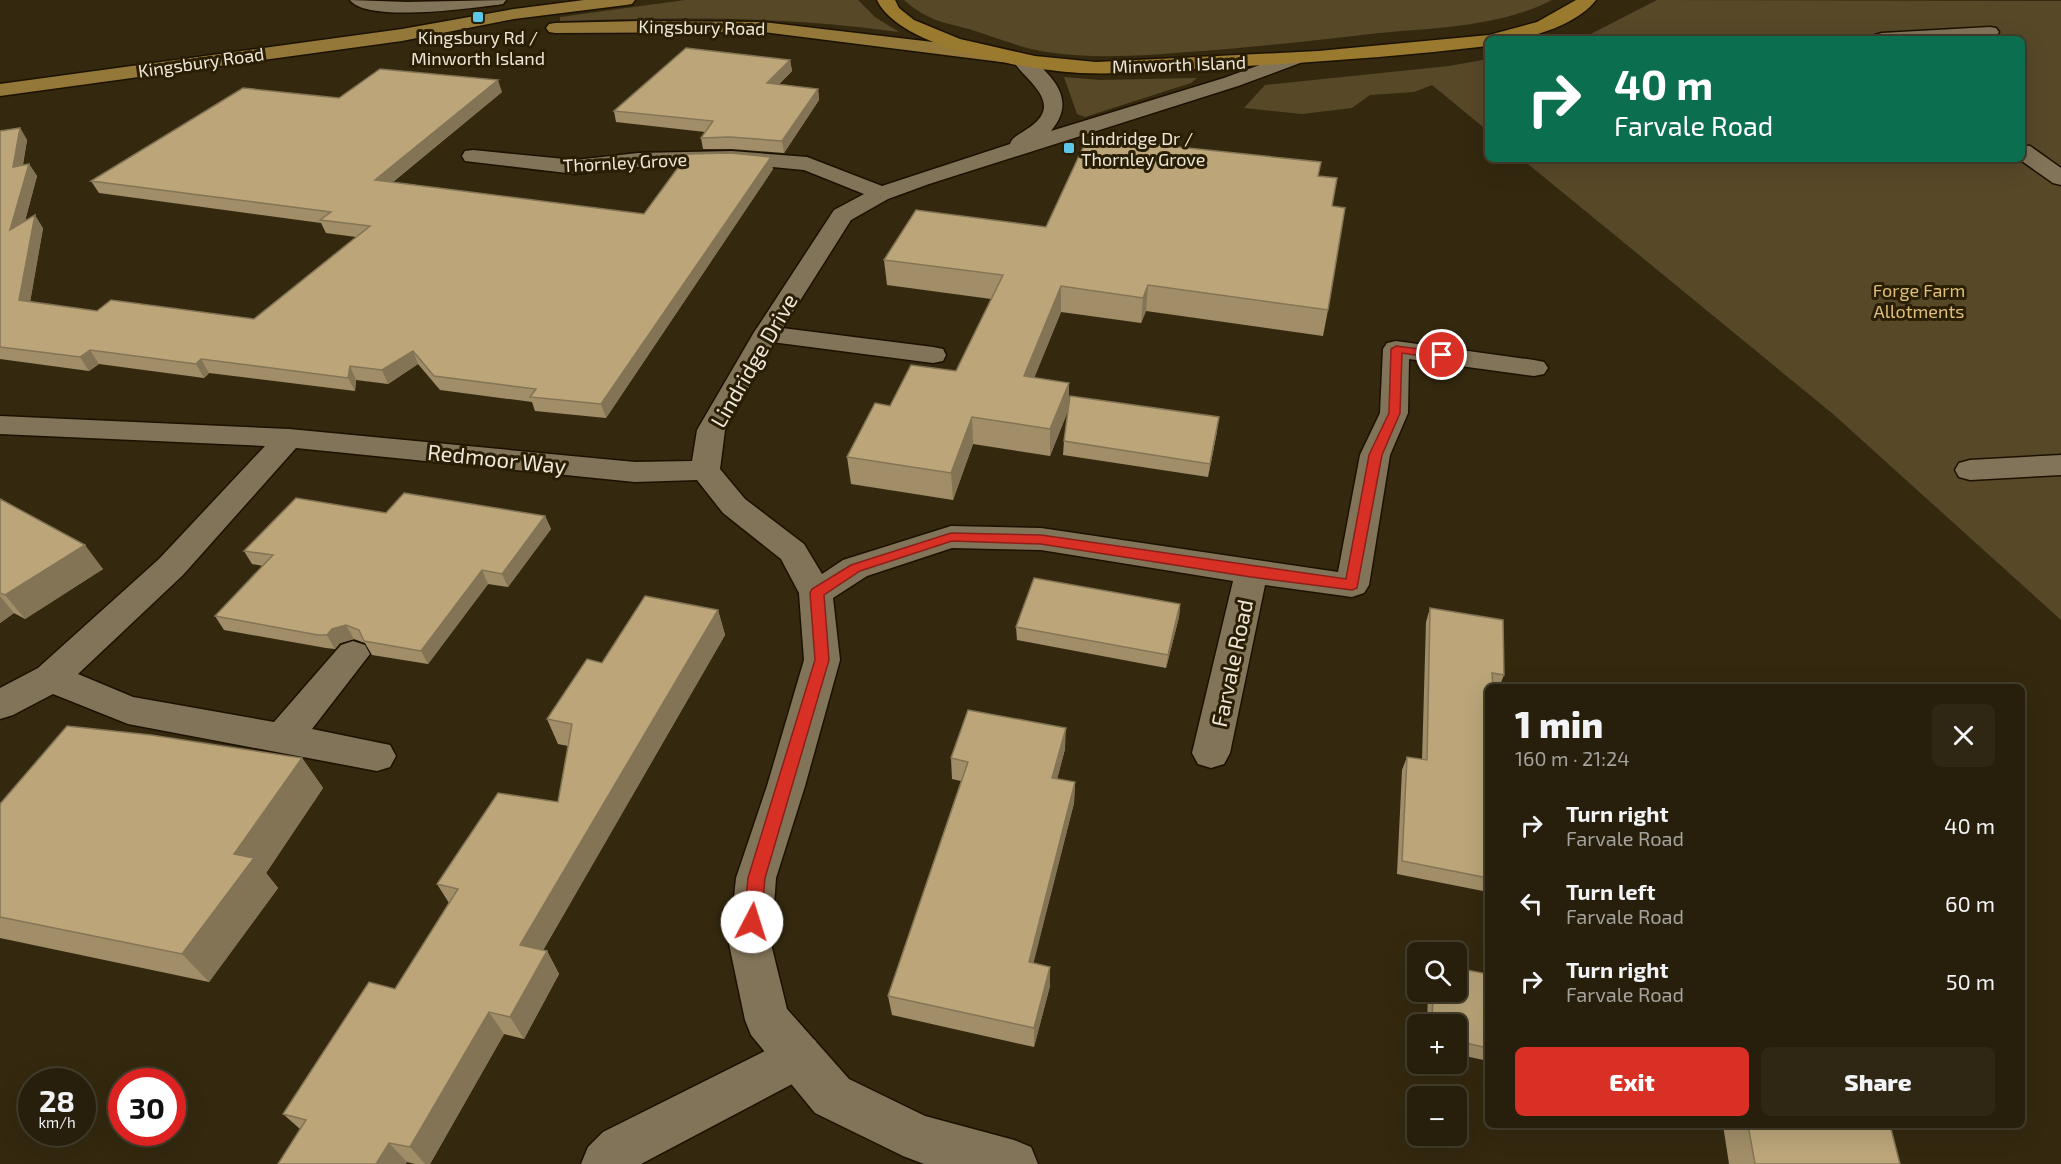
<!DOCTYPE html>
<meta charset="utf-8">
<style>
:root{--surface:#271f0b;--page:#2f2714;--text:#f1f3f6;--muted:#a4a29d;--line:#433d2c;--accent:#d93025}
body{margin:0;font-family:"Exo 2",sans-serif;background:var(--page);color:var(--text);height:100vh;display:flex;flex-direction:column;font-size:22px;white-space:nowrap}
*{box-sizing:border-box;margin:0}
p{font-size:20px;color:var(--muted)}
.icon{flex:none;width:33px;height:33px;fill:none;stroke:currentColor;stroke-width:2;stroke-linecap:round;stroke-linejoin:round}
.map{position:relative;flex:1;overflow:hidden}
.side{position:absolute;left:1485px;top:684px;width:540px;height:444px;display:flex;flex-direction:column;background:var(--surface);border-radius:9px;box-shadow:0 6px 24px #0002,0 0 0 2px var(--line)}
.side>*{flex:none}
.guide{position:absolute;left:1485px;top:36px;width:540px;height:126px;border-radius:9px;box-shadow:0 6px 24px #0002,0 0 0 2px var(--line);background:#0b6e4f;color:#fff;overflow:hidden}
.controls{position:absolute;left:1407px;top:942px;display:grid;gap:12px}
.controls a{display:grid;place-items:center;width:60px;height:60px;border-radius:9px;background:var(--surface);box-shadow:0 6px 24px #0002,0 0 0 2px var(--line);font-size:30px}
.speed{position:absolute;left:18px;top:1068px;display:flex;gap:12px;font-size:30px;font-weight:700;text-align:center}
.speed>*{display:grid;place-content:center;width:78px;height:78px;border-radius:50%;background:var(--surface);box-shadow:0 6px 24px #0002,0 0 0 2px var(--line);line-height:1}
.speed small{font-size:15px;font-weight:400}
.speed .limit{border:9px solid #d22;background:#fff;color:#111}
.pin{position:absolute;display:grid;place-items:center;width:51px;height:51px;color:#fff;margin:-26px;border:3px solid #fff;border-radius:50%;box-shadow:0 2px 6px #0007}
.me{position:absolute;width:66px;margin:-33px;rotate:5deg;stroke-linejoin:round;filter:drop-shadow(0 0 4px #0008)}
.turn{display:flex;align-items:center;gap:21px;height:126px;padding:0 30px;font-size:27px}
.turn .icon{width:78px;height:78px;stroke-width:2.5}
.turn b{display:block;font-size:42px;line-height:51px}
.round{display:grid;place-items:center;flex:none;width:63px;height:63px;border-radius:9px;background:var(--page)}
.head{display:flex;align-items:center;justify-content:space-between;height:102px;padding:0 30px}
h1{font-size:36px;font-weight:800;line-height:45px}
.button{display:flex;gap:12px;margin-top:auto;padding:12px 30px}
.button a{flex:1;height:69px;border-radius:9px;background:var(--accent);color:#fff;font-size:24px;font-weight:800;line-height:69px;text-align:center}
.button a+a{background:var(--page);color:var(--text)}
ul{padding:0;list-style:none}
li{display:flex;align-items:center;gap:18px;height:78px;padding:0 30px}
li div{flex:1}
li b{display:block;font-size:22px}
li em{font-style:normal}
.map>svg:first-child{display:block}
</style>
<div class="map">
<svg width="2061" height="1164" viewBox="0 0 2061 1164">
<rect width="100%" height="100%" fill="#34290f"/>
<path fill="#574828" d="M685 0H858L875 17 899 32C786 16 674 17 560 21V17Z
M904 0H1552C1498 28 1429 28 1370 34 1309 41 1249 48 1188 52 1142 56 1093 59 1047 52 1020 48 995 37 969 29 941 22 927 20 904 0Z
M1657 0 2061 1V620L1833 414 1522 159H2022V39H1581Z
M1488 59V131L1432 85 1414 92 1370 95 1352 108 1302 114 1244 108 1265 85 1449 66Z
M1064 77 1100 80 1197 78 1191 83 1085 117 1077 114Z"/>
<g fill="none" stroke-linecap="round" stroke-linejoin="round">
<defs>
<path id="service" d="M1990 27 1996 28 1999 32 1996 36 1967 39H1873L1875 35 1882 33Z
M2022 145 2030 146 2061 168V185L2053 183 2019 159H2022Z
M766 326 933 347 943 349 946 355 943 361 933 363 757 340 753 334 757 328Z
M2061 455V475L1970 480 1959 477 1955 470 1959 463 1970 460Z
M799 1034 815 1040 822 1056 815 1072 641 1164H581L588 1147 603 1132Z"/>
<path id="minor" d="M350 0 407 2 506 0 503 4 497 5C470 8 367 23 350 0Z
M1293 53 1300 55 1303 59 1300 63 1238 86 929 184 888 199 851 220 779 334 725 430 720 469 745 499 804 544 822 574 843 560 951 526 1041 528 1338 572 1360 455 1380 413 1383 349 1387 343 1396 341 1534 360 1544 362 1548 368 1544 374 1534 376 1409 359 1408 413 1390 455 1369 585 1364 593 1352 597 1265 585 1230 753 1224 764 1211 768 1198 764 1192 753 1233 581 1041 550 952 548 867 576 833 598 840 660 805 786 776 878 771 944 787 1009 849 1079 925 1116 1014 1140 1031 1147 1038 1164H924L903 1156 815 1113 751 1035 745 1020 729 944 736 878 767 786 804 660 799 593 781 559 723 513 697 480 635 482 296 448 183 575 78 674 133 697 274 722 341 645 353 641 365 645 370 654 312 729 390 745 396 756 390 767 377 771 128 724 53 694 13 715 0 719V688L38 668 159 559 265 446 0 434V416L289 429 635 462 692 461 697 430 753 334 834 210 864 194 804 170 732 163 638 167 575 174 473 162 465 161 462 156 465 151 473 150 575 160 638 153 732 151 807 157 882 186 1010 144C1012 137 1020 134 1027 129 1066 104 1028 83 1012 60L1015 56H1029C1054 78 1077 100 1051 131L1224 78Z"/>
<path id="primary" d="M584 0H635L632 4 626 5 514 19 402 41 0 96V84L402 29 514 9Z
M639 21 763 22 1001 50 1008 52 1010 56 1008 60 1001 62 763 32 555 33 549 32 546 28 549 24 555 23Z"/>
<path id="trunk" d="M877 0H895L899 8 914 20 960 39 1035 56 1096 62 1318 51 1489 35 1537 22 1576 0H1596C1581 20 1545 34 1521 38 1511 40 1499 39 1488 39V46C1396 57 1304 63 1212 68 1168 70 1124 75 1080 73 1029 70 900 49 877 0Z"/>
</defs>
<use href="#service" stroke="#1c1100" stroke-width="3"/>
<use href="#minor" stroke="#1c1100" stroke-width="3"/>
<use href="#primary" stroke="#1c1100" stroke-width="3"/>
<use href="#trunk" stroke="#1c1100" stroke-width="3"/>
<use href="#service" fill="#827459" fill-rule="evenodd"/>
<use href="#minor" fill="#827459" fill-rule="evenodd"/>
<use href="#primary" fill="#937839" fill-rule="evenodd"/>
<use href="#trunk" fill="#997a2e" fill-rule="evenodd"/>
</g>
<path fill="#a18e68" d="M790 60 792 71 779 84 818 89 819 100 784 153 732 149H703L701 138 705 132 616 122 614 111Z
M502 92 393 182 644 214 773 169 606 418 535 411 532 402 440 390 418 364 388 384 356 380 355 391 209 373 204 378 99 364 89 371 0 359V131L20 128 27 140 23 165 29 164 37 176 25 221 43 228 30 302 97 311 254 319 356 237 326 233 321 223 99 193 91 181 339 98Z
M1319 176 1332 206 1328 310 1323 336 1146 311 1141 323 1061 312 1034 378 1069 407 1217 431 1208 477 1063 455 1064 441 1068 410 1050 456 973 444 953 500 851 484 847 457 956 371 991 299 887 285 884 260 1046 227Z
M0 499 103 569 25 619 14 613 0 623Z
M386 513 545 516 551 529 508 587 488 584 428 664 372 655 365 643 354 639 340 643 335 649 326 648 224 630 215 616 263 566 252 564 244 551Z
M1180 604 1179 617 1166 668 1017 640 1016 627Z
M1430 608 1504 675 1499 687H1488V892L1397 874 1402 770 1407 757 1422 760 1426 622Z
M718 610 725 635 543 950 547 951 559 974 524 1039 504 1034 430 1164H415L407 1162 300 1129 283 1114 395 989 449 903 437 884 558 802 568 746 558 744 547 719 602 663Z
M1065 749 1057 779 1075 782 1074 803 1033 963 1050 967V986L1034 1047 892 1015 888 996 961 781 952 779 951 758Z
M302 758 323 788 266 873 278 888 209 982 0 938V804Z
M1488 974V1061L1456 1054V1024H1427L1428 992H1456Z
M1723 1125H1890L1900 1164H1729Z"/>
<path fill="#837455" d="M790 60 792 71 769 95 767 83Z
M498 80 502 92 380 192 375 180Z
M818 89 819 100 784 153 782 141Z
M20 128 27 140 20 179 13 167Z
M771 157 773 169 606 418 601 404Z
M29 164 37 176 19 243 10 230Z
M35 215 43 228 28 314 19 300Z
M1148 285 1146 311 1141 323 1143 298Z
M1061 286V312L1024 403V376Z
M90 350 99 364 89 371 80 357Z
M413 351 418 364 388 384 382 370Z
M201 359 209 373 204 378 196 364Z
M350 366 356 380 355 391 348 378Z
M1069 383V409L1050 456V429Z
M972 417 973 444 953 500 951 473Z
M1219 417 1217 431 1208 477 1210 464Z
M545 516 551 529 508 587 502 574Z
M85 545 103 569 25 619 5 595Z
M482 570 488 584 428 664 421 651Z
M0 596 14 613 0 623Z
M1180 604 1179 617 1166 668 1168 655Z
M718 610 725 635 533 968 520 945Z
M346 625 354 639 340 643 335 649 327 635 332 629Z
M1066 728 1065 749 1052 799V778Z
M302 758 323 788 266 873 278 888 209 982 182 954 234 854Z
M1075 782 1074 803 1029 981V962Z
M547 951 559 974 524 1039 510 1017Z
M1050 967V986L1034 1047V1028Z
M489 1012 504 1034 430 1164H425L410 1147Z
M389 1143 407 1162 406 1164H376Z"/>
<path fill="#bba579" stroke="#837455" stroke-width="1.5" d="M686 48 790 60 767 83 818 89 782 141 730 137 701 138 713 121 614 111Z
M380 69 498 80 375 180 644 214 688 154 730 153 771 157 601 404 530 397 536 389 434 376 413 351 382 370 350 366 348 378 201 359 196 364 90 350 80 357 0 347V131L20 128 13 167 29 164 10 230 35 215 19 300 97 311 111 300 254 319 370 226 320 220 331 212 91 181 243 88 339 98Z
M1086 141 1129 146 1131 142 1321 162 1318 176 1337 178 1332 206 1345 208 1328 310 1148 285 1143 298 1061 286 1024 376 1069 383 1050 429 972 417 951 473 847 457 875 403 890 406 911 365 956 371 1003 275 884 260 916 210 1046 227Z
M1070 396 1219 417 1210 464 1064 441Z
M404 493 545 516 502 574 482 570 421 651 364 641 359 630 346 625 332 629 327 635H318L215 616 273 555 244 551 296 498 386 513Z
M0 499 85 545 5 595 0 593Z
M1034 578 1180 604 1168 655 1016 627Z
M645 596 718 610 520 945 547 951 510 1017 489 1012 410 1147 389 1143 376 1164H278L306 1120 283 1114 369 982 395 989 458 889 437 884 498 793 558 802 572 724 547 719 587 659 602 663Z
M1430 608 1503 620 1504 675 1492 673 1493 687H1488V878L1402 861 1407 757 1427 760Z
M968 710 1066 728 1052 778 1075 782 1029 962 1050 967 1034 1028 888 996 968 762 951 758Z
M67 726 151 735 302 758 234 854 254 858 182 954 0 917V804Z
M1456 968 1488 974V1048L1456 1041V1024H1432L1433 992H1456Z
M1748 1125H1890L1900 1164H1755Z"/>
<path fill="#d93025" stroke="#8d1f18" stroke-width="1.5" d="M1396 346 1442 352 1448 355 1442 359 1402 353 1400 413 1382 455 1357 588 1352 590 1251 577 1041 544 952 541 860 571 824 595 829 660 765 878 761 922 758 928 752 930 746 928 744 922 748 878 815 660 810 593 812 589 851 565 951 533 1041 535 1346 579 1369 455 1389 413 1391 349Z"/>
<g fill="#5cc7e8" stroke="#2a1f05" stroke-width="2">
<rect x="472" y="11" width="12" height="12" rx="3"/>
<rect x="1063" y="142" width="12" height="12" rx="3"/>
</g>
<g text-anchor="middle" dominant-baseline="central" stroke-width="6" stroke-linejoin="round" paint-order="stroke">
<g font-size="18" fill="#eee7d8" stroke="#2a1f05">
<text transform="translate(702 27) rotate(1)">Kingsbury Road</text>
<text transform="translate(201 62) rotate(-8)">Kingsbury Road</text>
<text transform="translate(1179 64) rotate(-2)">Minworth Island</text>
<text transform="translate(625 162) rotate(-3)">Thornley Grove</text>
</g>
<g font-size="18" fill="#eee7d8" stroke="#2a1f05">
<text x="478" y="37">Kingsbury Rd /<tspan x="478" dy="21">Minworth Island</tspan></text>
<text x="1081" y="138" text-anchor="start">Lindridge Dr /<tspan x="1081" dy="21">Thornley Grove</tspan></text>
</g>
<g font-size="18" fill="#e0bf7a" stroke="#2a1f05">
<text x="1919" y="290">Forge Farm<tspan x="1919" dy="21">Allotments</tspan></text>
</g>
<g font-size="22" fill="#eee7d8" stroke="#2a1f05">
<text transform="translate(753 360) rotate(-60)">Lindridge Drive</text>
<text transform="translate(497 458) rotate(6)">Redmoor Way</text>
<text transform="translate(1231 663) rotate(-78)">Farvale Road</text>
</g>
</g>
</svg>
<div class="controls">
<a><svg class="icon" aria-label="search" viewBox="0 0 24 24"><circle cx="10" cy="10" r="6"/><path d="M15 15l6 6"/></svg></a>
<a>+</a>
<a>−</a>
</div>
<div class="speed"><div>28<small>km/h</small></div><div class="limit">30</div></div>
<div class="pin" style="left:1442px;top:355px;background:#d93025"><svg class="icon" aria-label="arrive" viewBox="0 0 24 24"><path d="M6 21V4h12l-3 4 3 4H6"/></svg></div>
<svg class="me" style="left:752px;top:922px" viewBox="-20 -20 40 40"><circle r="19" fill="#fff"/><path d="M0-13L10 11 0 6-10 11z" fill="#d93025"/></svg>
<div class="guide">
<div class="turn"><svg class="icon" aria-label="right" viewBox="0 0 24 24"><path d="M7 20v-9h11M14 6l5 5-5 5"/></svg><div><b>40 m</b>Farvale Road</div></div>
</div>
<section class="side">
<div class="head"><div><h1>1 min</h1><p>160 m · 21:24</p></div><a class="round"><svg class="icon" aria-label="close" viewBox="0 0 24 24"><path d="M6 6l12 12M18 6L6 18"/></svg></a></div>
<ul>
<li><svg class="icon" aria-label="right" viewBox="0 0 24 24"><path d="M7 20v-9h11M14 6l5 5-5 5"/></svg><div><b>Turn right</b><p>Farvale Road</p></div><em>40 m</em></li>
<li><svg class="icon" aria-label="left" viewBox="0 0 24 24"><path d="M17 20v-9H6M10 6l-5 5 5 5"/></svg><div><b>Turn left</b><p>Farvale Road</p></div><em>60 m</em></li>
<li><svg class="icon" aria-label="right" viewBox="0 0 24 24"><path d="M7 20v-9h11M14 6l5 5-5 5"/></svg><div><b>Turn right</b><p>Farvale Road</p></div><em>50 m</em></li>
</ul>
<div class="button"><a>Exit</a><a>Share</a></div>
</section>
</div>
